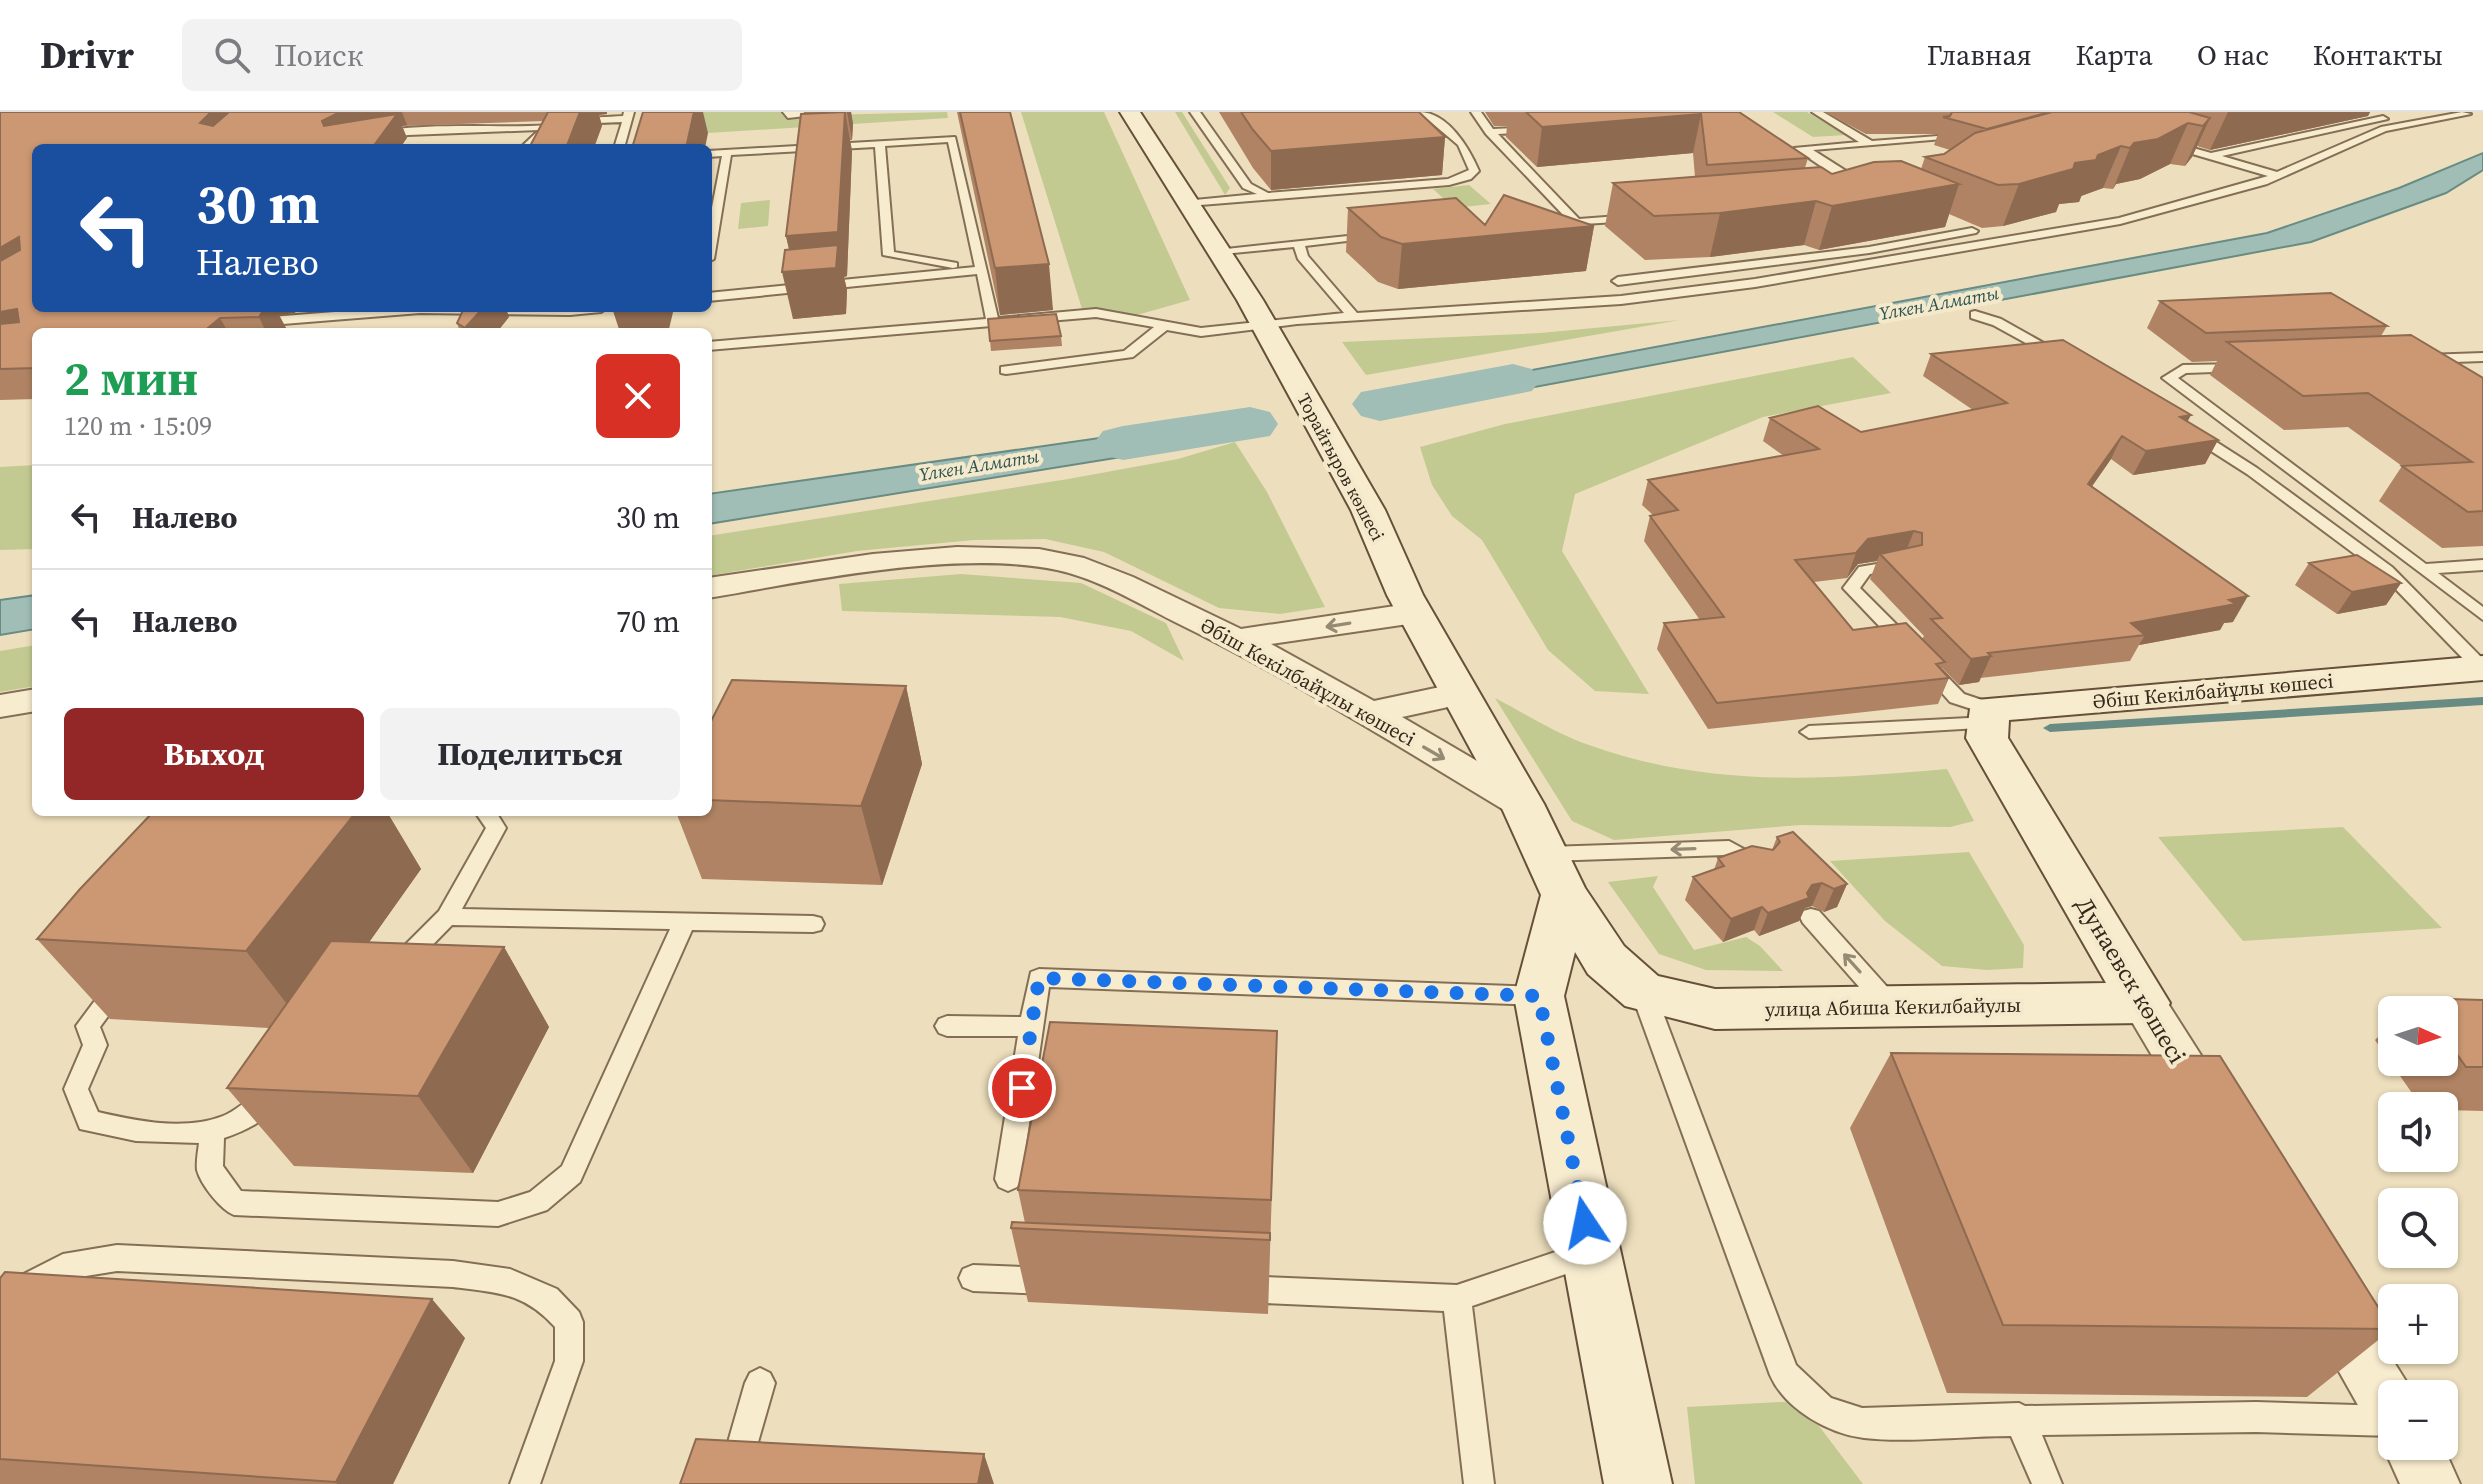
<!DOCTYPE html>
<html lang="ru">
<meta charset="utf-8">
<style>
:root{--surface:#fff;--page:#f2f2f3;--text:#2b2b33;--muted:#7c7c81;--line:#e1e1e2;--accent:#932727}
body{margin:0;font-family:"Source Serif 4",serif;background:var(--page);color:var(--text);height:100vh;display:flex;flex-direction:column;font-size:30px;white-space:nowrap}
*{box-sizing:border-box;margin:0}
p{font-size:26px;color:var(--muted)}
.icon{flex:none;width:44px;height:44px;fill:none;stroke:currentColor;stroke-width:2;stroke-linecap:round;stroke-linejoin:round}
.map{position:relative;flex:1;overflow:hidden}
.details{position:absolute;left:32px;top:216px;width:680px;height:488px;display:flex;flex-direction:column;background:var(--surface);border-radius:12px;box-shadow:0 2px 6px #0004}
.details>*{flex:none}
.banner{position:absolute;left:32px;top:32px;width:680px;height:168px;border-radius:12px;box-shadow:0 2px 6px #0004;background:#1a4fa0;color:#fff;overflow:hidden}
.needle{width:52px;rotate:93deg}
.controls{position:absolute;left:2378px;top:884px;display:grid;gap:16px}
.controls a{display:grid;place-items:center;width:80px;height:80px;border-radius:12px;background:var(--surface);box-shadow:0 2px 6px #0004;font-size:40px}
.pin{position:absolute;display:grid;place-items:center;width:68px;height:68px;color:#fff;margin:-34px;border:4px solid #fff;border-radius:50%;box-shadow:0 2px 8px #0007}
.me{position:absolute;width:88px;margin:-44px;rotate:349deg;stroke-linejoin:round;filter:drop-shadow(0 0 6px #0008)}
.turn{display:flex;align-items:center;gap:28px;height:168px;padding:0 32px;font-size:36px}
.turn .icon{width:104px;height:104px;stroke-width:2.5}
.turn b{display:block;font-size:56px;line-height:68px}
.round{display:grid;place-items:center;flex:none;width:84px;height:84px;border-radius:12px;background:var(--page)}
.summary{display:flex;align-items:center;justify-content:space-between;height:136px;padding:0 32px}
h1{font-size:48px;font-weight:700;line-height:60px;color:#1e9e55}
.action{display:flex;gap:16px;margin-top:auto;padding:16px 32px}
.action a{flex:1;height:92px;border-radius:12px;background:var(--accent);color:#fff;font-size:32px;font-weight:700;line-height:92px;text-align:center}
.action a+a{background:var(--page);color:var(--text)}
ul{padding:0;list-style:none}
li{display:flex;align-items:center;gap:24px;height:104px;padding:0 32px;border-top:2px solid var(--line)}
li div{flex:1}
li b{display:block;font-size:30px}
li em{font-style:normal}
header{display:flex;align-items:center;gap:48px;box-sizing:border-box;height:112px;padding:0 40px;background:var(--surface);border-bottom:2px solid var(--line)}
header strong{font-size:38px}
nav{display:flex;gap:44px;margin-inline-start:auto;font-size:28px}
.search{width:560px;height:72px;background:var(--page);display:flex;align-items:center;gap:20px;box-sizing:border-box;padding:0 28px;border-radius:12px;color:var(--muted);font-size:30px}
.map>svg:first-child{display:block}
</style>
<header>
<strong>Drivr</strong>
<div class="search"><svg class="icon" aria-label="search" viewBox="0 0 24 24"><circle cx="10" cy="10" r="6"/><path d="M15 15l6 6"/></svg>Поиск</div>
<nav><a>Главная</a><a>Карта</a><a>О нас</a><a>Контакты</a></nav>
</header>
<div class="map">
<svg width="2483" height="1372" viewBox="0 0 2483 1372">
<rect width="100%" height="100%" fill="#eddfbd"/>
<path fill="#c3ca91" d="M655 0H782L783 4 947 0 948 6 644 25Z
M1021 0H1104L1190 188 1137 203 1082 197Z
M1175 0H1182L1230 76 1225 83Z
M1773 0H1807L1846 23 1813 25Z
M1469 73 1491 92 1454 96 1433 77Z
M770 88 768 114 738 117 741 91Z
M1680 208 1366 263 1342 230 1540 221Z
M1853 245 1891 281 1763 305 1575 382 1562 439 1649 582 1595 579 1548 538 1482 428 1452 404 1432 373 1420 335 1505 312Z
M1235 330 1267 380 1325 495 1280 502 1219 496 1104 440 1045 427 974 428 857 439 708 464V424L1068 367 1178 347Z
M36 353V437L0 438V355Z
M961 462 1081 471 1166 511 1184 549 1131 519 1060 505 842 499 839 472Z
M36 533V574L0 580V539Z
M1495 586C1526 602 1556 622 1589 633 1710 676 1821 668 1947 657L1974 709 1950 715 1801 713 1614 728 1572 709Z
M2343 715 2442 816 2243 829 2158 725Z
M1969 740 2024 833 2023 856 1987 858 1942 854 1885 809 1830 749Z
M1658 764 1653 775 1694 838 1746 825 1760 834 1783 859 1706 858 1659 842 1608 770Z
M1800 1289 1863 1372H1695L1687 1295Z"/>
<path fill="#a0beb6" stroke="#688b83" stroke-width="2" d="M2483 41V58L2446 81 2311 130 1444 292 1407 287 1431 278 1468 270 2267 121 2399 76Z
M1197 312 1231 315 1208 331 708 412V382Z
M36 483V517L0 523V488Z"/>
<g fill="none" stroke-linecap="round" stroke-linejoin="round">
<path fill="#688b83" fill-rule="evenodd" d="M2483 585V593L2050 620 2043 616 2050 612Z"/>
<path fill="#a0beb6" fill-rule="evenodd" d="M1513 252 1532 257 1540 268 1532 279 1380 309 1361 304 1352 292 1361 280Z
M1250 295 1270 300 1278 312 1270 324 1123 348 1103 343 1094 331 1103 319 1123 314Z"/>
<defs>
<path id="lane" d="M624 0H634L624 36H614L622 10C588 12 554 9 530 36H520L539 18 408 23 334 36C379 4 494 18 549 13 557 12 565 9 573 8 590 5 607 5 623 4Z
M783 0H840L788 6Z
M1190 0H1200L1251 72 1268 81 1448 67 1469 58 1458 33 1419 0C1448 0 1469 36 1479 59L1471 67 1449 73 1188 94 1184 93V89L1257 82 1243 76Z
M1471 0H1481L1493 17 1536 15 1533 20 1498 22 1579 107 1632 103 1637 106 1632 109 1552 114V110L1568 108 1486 22Z
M1812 0H1823L1872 29 1938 24 1943 27 1813 38 1865 71 1861 76 1843 69 1794 36 1859 30Z
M2462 0 2471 2 2386 19 2267 72 2120 112 1755 175 1621 192 1297 212 1201 224 1167 218 1133 245 1006 262 1001 261V255L1124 239 1154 215 1096 205 708 238V230L986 207 977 162 708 189V181L975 155 948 30 885 34 894 140 957 151V155L953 156 883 143 875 35 731 43 714 147 708 150V116L722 44 708 45V39L955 25 998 206 1096 197 1201 216 1344 201 1298 147 1294 135 1213 143V139L1217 138 1376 121 1378 123 1372 126 1305 134 1308 144 1357 201 1621 184 1755 167 2119 106 2268 64 2165 34 2168 29 2211 41 2383 4 2388 7 2222 44 2277 60 2381 15Z
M1972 116 1978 119 1976 121 1869 141 1618 173 1612 169 1618 165 1869 135Z
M386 196H607L601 200 570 203 420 201 258 214 252 210 258 206Z
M1975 199 2001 207 2067 244 2055 247 1993 213 1971 206V200Z
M2483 241V249L2425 251 2418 247 2425 243Z
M2246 252V258L2241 259 2186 261 2178 266 2426 452 2483 448V458L2438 461 2483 495V508L2162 266 2183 253Z
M2186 317H2196L2257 356 2392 455 2483 547V561L2476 560 2380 461 2247 362 2186 323Z
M1901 448 1909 453 1907 456 1870 462 1860 476 1913 529 1916 533 1913 537H1901L1843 476 1859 455Z
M1929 551 1935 552 1964 582 1997 593 1999 597 1997 601 1990 603 1950 590 1920 556Z
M1989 605 1996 607 1998 611 1996 615 1809 626 1800 620 1809 614Z
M475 700H496L506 716 462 797 813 804 821 806 824 812 821 818 813 820 692 818 580 1070 547 1098 498 1114 234 1103C221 1098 201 1073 197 1058 196 1050 198 1039 199 1031L136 1029 80 1017 64 977 83 933 76 914 108 871 116 868 124 871 128 877 100 915 107 933 88 977 98 1000C137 1009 184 1019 223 1004 242 997 258 973 278 980L281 987C271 1007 245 1019 224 1026L223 1054 241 1079 498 1090 530 1080 562 1054 670 817 452 813 408 858 400 861 392 858 389 852 392 846 439 799 486 716Z
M1729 729 1764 748 1768 753 1764 758H1750L1725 743 1548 749 1541 747 1538 742 1541 737 1548 735Z
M1811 797 1819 799 1898 887 1902 894 1898 901 1890 903 1882 901 1803 811 1800 805 1803 799Z
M1039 857 1539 875 1547 878 1551 884 1547 890 1539 893 1049 875 1021 1067 1017 1075 1008 1079 999 1075 995 1067 1018 924H947L939 921 935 914 939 907 947 904 1021 905 1031 860Z
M1643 871 1651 874 1655 880 1796 1253 1831 1286 1862 1296 2019 1291 2025 1294 2256 1290 2392 1294V1324L2256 1320 2042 1323 2062 1372H2032L2011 1324C1966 1324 1907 1331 1864 1326 1828 1322 1784 1296 1770 1263L1631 880 1635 874Z
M1588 1129 1598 1133 1602 1142 1598 1151 1472 1194 1494 1372H1464L1444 1199 1241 1190 1231 1186 1227 1177 1231 1168 1241 1164 1457 1173Z
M117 1133 453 1149 510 1157 557 1177 579 1200 583 1210V1249L540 1372H510L555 1249V1215C523 1180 498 1181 453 1175L117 1159 67 1167 0 1202V1174L63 1142Z
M973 1153 1049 1156 1059 1160 1063 1169 1059 1178 1049 1182 973 1179 963 1175 959 1166 963 1157Z
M760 1256 770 1261 775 1271 746 1372H716L745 1271 750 1261Z"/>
<path id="street" d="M957 435 1039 437 1084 446 1133 465 1241 517 1415 491 1426 494 1431 501 1426 508 1415 511 1271 532 1374 589 1459 571 1471 574 1476 582 1471 590 1402 605 1535 683 1541 692 1535 701 1522 705 1509 701C1398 634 1290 566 1173 509 1136 490 1098 467 1057 458 958 437 808 469 708 486V466L873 442Z
M36 577V599L0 605V583Z
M2144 873 2160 879 2220 973 2227 987 2220 1001 2203 1007 2186 1001 2128 903 2122 891 2128 879Z
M2333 1175 2352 1183 2414 1282H2392V1334H2443L2460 1372H2400L2383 1334 2387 1324 2372 1318 2306 1201 2314 1183Z"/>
<path id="secondary" d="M1120 0H1140L1263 188 1385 398 1423 483 1544 692 1585 776 1624 834 1658 864 1715 877 2106 871 1966 626 1970 597 1976 588 2483 544V568L2009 608 2008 626 2170 891 2162 905 2144 911 1715 917 1625 894 1588 862 1575 840 1564 884 1672 1372H1604L1514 884 1541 783 1500 692 1387 483 1351 398 1237 188Z"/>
</defs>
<use href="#lane" stroke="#846f56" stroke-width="4"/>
<use href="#street" stroke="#846f56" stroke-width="4"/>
<use href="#secondary" stroke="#66503a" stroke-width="4"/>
<use href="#lane" fill="#f8eccf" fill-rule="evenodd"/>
<use href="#street" fill="#f8eccf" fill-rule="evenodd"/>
<use href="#secondary" fill="#f8eccf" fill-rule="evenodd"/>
</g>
<path fill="#af8363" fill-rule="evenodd" d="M0 0H607V2L599 3 602 14 544 9 402 14 407 26 36 36 295 201 279 203 286 216 283 220H36V287L0 288Z
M804 0H851L853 12 852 28H850L852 39 847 164 844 165 847 178 846 202 793 207 789 137 786 124Z
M957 0H1010L1053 198 1000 203Z
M1219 0H1419L1445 25 1442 63 1271 78 1253 56Z
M1485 0H1739L1808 46 1805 56 1832 62 1921 57 1925 45 1944 42 1950 38 1934 33 1938 22H1866L1825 0H2370L2368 4 2210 38 2197 34 2192 45 2185 54 2170 52 2140 67 2116 72 2113 77 2103 76 2081 84 2079 90 2059 92 2056 100 2003 114 1982 116 1949 102 1945 115 1819 138 1804 133 1710 145 1645 148 1605 114 1613 71 1695 65 1693 41 1537 55 1506 25 1507 14H1494Z
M1348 96 1485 113 1594 114 1586 159 1398 177 1378 170 1346 140Z
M2160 189 2387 214 2381 224 2483 266V434L2442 436 2379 389 2402 354 2348 315 2284 318 2210 263 2217 249 2192 250 2147 216Z
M509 205 497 220H460L457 211Z
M988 207 1061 224 1062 234 991 239Z
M1931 242 2188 310 2218 328 2205 352 2133 363 2111 347 2092 374 2233 510 2224 511 2220 518 2139 533 2130 549 1980 566 1979 570 1959 573 1942 556V557L1949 566 1938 592 1708 617 1657 537 1664 511 1700 508 1644 429 1650 404 1653 403 1642 393 1648 368 1784 344 1763 329 1770 306 1861 320 1973 298 1923 264ZM1877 449 1870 467 1924 524 1922 527 1853 518 1814 470 1847 466 1858 452Z
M2309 451 2401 471 2386 493 2337 502 2295 473Z
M906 574 922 652 882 773 702 767 676 700H708V615Z
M153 700H387L421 757 369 830 504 835 549 915 473 1061 294 1054 227 976 269 916 110 907 37 827Z
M1777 725 1847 772 1837 795 1824 800 1812 794 1805 796 1799 809 1759 824 1754 818 1723 830 1685 788 1693 765 1714 758 1718 746 1772 738Z
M2415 886 2483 888V999L2444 998V994H2421L2375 928 2392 911V950H2444V898H2404Z
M1277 919 1268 1202 1028 1190 1011 1116 1025 1111 1018 1078Z
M1891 941 2392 1217 2307 1285 1947 1281 1850 1016Z
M0 1166 465 1226 393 1372H0Z"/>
<path fill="#8e6a50" d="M211 0H232L212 36 200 11Z
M340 0H402L407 13 402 14 407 26 400 36H372L333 33 322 9Z
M554 0H607V2L599 3 602 14 594 36H566Z
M694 0H703L708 21 705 36H686Z
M845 0 852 39 847 164 844 165 847 178 846 202 793 207 782 160 794 159 786 124Z
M847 0H851L853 12 852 28Z
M2228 0H2370L2368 4 2210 38Z
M1701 2 1693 41 1537 55 1542 15Z
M2210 6 2192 45 2185 54 2203 14Z
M2188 11 2170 52 2140 67 2116 72 2113 77 2130 36 2134 31Z
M1445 25 1442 63 1271 78V39Z
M2121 34 2103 76 2081 84 2098 43Z
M2096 48 2079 90 2059 92 2056 100 2003 114 2019 72 2075 51Z
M1959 72 1945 115 1819 138 1832 94Z
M1816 89 1804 133 1710 145 1720 101Z
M1594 114 1586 159 1398 177 1402 132Z
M19 125 36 152 0 175V136Z
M1049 152 1053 198 1000 203 995 156Z
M140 196H298L295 201 279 203 286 216 283 220H266L259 205 220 206 228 220H203Z
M483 196H506L509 205 497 220H467L465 216Z
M612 196H674L669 217 638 220H620Z
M17 197 36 227 0 233V200Z
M2191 303 2179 326 2180 305Z
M2122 324 2111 347 2077 396 2088 372Z
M2218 328 2205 352 2133 363 2146 339Z
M1914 419 1904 444 1880 442 1877 449 1858 452 1847 466 1856 441 1868 427Z
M2401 471 2386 493 2337 502 2352 480Z
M2248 484 2233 510 2224 511 2220 518 2139 533 2145 523 2131 511Z
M1991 544 1979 570 1959 573 1971 547Z
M906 574 922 652 882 773 861 694Z
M356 700H387L421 757 307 918 246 839Z
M1822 771 1812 794 1805 796 1799 809 1759 824 1768 801 1807 781 1812 773Z
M1847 772 1837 795 1824 800 1834 777Z
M1762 795 1754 818 1723 830 1731 807Z
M504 835 549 915 473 1061 418 984Z
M432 1187 465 1226 393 1372H337L336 1370Z
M984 1342 994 1372H978Z"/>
<path fill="#cb9873" stroke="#8e6a50" stroke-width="2" d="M0 0H211L200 11 213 14 229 0H340L322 9 324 14 397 2 372 36H36V196H265L259 205 220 206 203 220H36V256L0 257V212L19 210 17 197 0 200V149L20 138 19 125 0 136Z
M548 0H580L566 36H529Z
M643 0H694L686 36H632Z
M845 0 838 120 786 124 801 2Z
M960 0H1010L1049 152 995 156Z
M1241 0H1419L1445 25 1271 39 1253 18Z
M1526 0H1739L1808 46 1707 53 1701 2 1542 15Z
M1952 0H2050L1987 17 1943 5 1950 4Z
M2052 0H2189L2210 6 2203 14 2188 11 2158 27 2134 31 2130 36 2121 34 2098 43 2096 48 2075 51 2073 57 2019 72 1998 73 1925 45 1944 42 1975 21Z
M1901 49 1959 72 1832 94 1816 89 1720 101 1654 104 1613 71 1821 55 1832 62 1874 50Z
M1504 83 1594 114 1402 132 1381 125 1348 96 1456 86 1485 113Z
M838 133 836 156 782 160 785 138Z
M2331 181 2387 214 2206 221 2160 189Z
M464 196H483L465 216 457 211Z
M1056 202 1061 224 990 229 988 207Z
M2411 223 2483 266V399L2468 400 2402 354 2472 350 2368 281 2303 284 2227 230Z
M2063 228 2191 303 2180 305 2218 328 2146 339 2122 324 2088 372 2248 484 2229 488 2236 492 2131 511 2145 523 1988 541 1991 544 1971 547 1931 507 1942 506 1880 442 1922 433V421L1914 419 1868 427 1856 441 1795 448 1853 518 1906 511 1945 550 1936 552 1949 566 1717 591 1664 511 1724 505 1650 404 1678 398 1648 368 1819 337 1770 306 1818 294 1861 320 2007 291 1931 242Z
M2357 443 2401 471 2352 480 2309 451Z
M732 568 906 574 861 694 708 688V615Z
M153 700H356L246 839 37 827 80 777Z
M1793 720 1847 772 1834 777 1822 771 1812 773 1807 781 1809 786 1768 801 1762 795 1731 807 1693 765 1724 754 1718 746 1752 734 1773 738 1780 730 1777 725Z
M331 829 504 835 418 984 227 976Z
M2415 886 2483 888V955H2466L2444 924V898H2425Z
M1050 910 1277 919 1271 1088 1018 1078Z
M1891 941 2220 944 2392 1217 2003 1213Z
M1012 1110 1270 1121V1128L1011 1116Z
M5 1160 432 1187 336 1370 0 1347V1166Z
M696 1327 984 1342 978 1372H680Z"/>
<defs><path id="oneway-shaft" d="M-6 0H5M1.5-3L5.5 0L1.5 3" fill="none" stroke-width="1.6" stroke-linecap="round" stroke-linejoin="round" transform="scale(2)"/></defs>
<g stroke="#968a75">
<use href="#oneway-shaft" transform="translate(1338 513) rotate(171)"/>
<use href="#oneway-shaft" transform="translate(1434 641) rotate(30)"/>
<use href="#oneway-shaft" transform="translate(1683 737) rotate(178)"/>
<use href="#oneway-shaft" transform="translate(1852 851) rotate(-132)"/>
</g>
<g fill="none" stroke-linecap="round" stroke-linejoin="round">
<path stroke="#1a73e8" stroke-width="14" stroke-dasharray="0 25.2" d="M1022 976 1039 866 1539 884 1585 1111"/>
</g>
<g text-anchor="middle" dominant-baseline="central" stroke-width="8" stroke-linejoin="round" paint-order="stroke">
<g font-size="18" font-style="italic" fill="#2a5351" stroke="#f5e9cc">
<text transform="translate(1939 191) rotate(-10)">Үлкен Алматы</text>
<text transform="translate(979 353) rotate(-9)">Үлкен Алматы</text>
</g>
<g font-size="18" fill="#34271b" stroke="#f5e9cc">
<text transform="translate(1341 355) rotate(62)">Торайғыров көшесі</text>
</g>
<g font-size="20" fill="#34271b" stroke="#f5e9cc">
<text transform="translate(1308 570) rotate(29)">Әбіш Кекілбайұлы көшесі</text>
<text transform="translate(2213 579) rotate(-5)">Әбіш Кекілбайұлы көшесі</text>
<text transform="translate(1893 895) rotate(-1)">улица Абиша Кекилбайулы</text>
</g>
<g font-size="24" fill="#34271b" stroke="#f5e9cc">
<text transform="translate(2131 868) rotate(59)">Дунаевск көшесі</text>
</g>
</g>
</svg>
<div class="controls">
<a><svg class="needle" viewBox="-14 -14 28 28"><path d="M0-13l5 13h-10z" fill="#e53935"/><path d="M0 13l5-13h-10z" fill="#7c7c81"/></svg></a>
<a><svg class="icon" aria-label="sound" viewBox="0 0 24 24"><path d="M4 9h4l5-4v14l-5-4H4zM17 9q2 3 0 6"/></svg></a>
<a><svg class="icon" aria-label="search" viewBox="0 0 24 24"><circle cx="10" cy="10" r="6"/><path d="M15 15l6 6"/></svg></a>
<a>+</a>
<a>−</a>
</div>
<div class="pin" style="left:1022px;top:976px;background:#d93025"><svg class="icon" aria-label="arrive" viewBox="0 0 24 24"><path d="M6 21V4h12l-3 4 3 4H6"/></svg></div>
<svg class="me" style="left:1585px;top:1111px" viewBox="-20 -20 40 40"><circle r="19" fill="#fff"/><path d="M0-13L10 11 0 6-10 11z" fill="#1a73e8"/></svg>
<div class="banner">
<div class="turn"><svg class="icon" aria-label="left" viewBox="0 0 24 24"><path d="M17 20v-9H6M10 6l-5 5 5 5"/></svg><div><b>30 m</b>Налево</div></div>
</div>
<section class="details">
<div class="summary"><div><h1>2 мин</h1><p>120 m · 15:09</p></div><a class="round" style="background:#d93025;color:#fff"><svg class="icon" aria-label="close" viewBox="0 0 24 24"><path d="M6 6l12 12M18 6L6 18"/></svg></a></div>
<ul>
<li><svg class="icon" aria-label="left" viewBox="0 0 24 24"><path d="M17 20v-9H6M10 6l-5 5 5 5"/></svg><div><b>Налево</b></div><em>30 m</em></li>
<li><svg class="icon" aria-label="left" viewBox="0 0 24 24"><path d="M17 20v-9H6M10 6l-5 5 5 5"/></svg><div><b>Налево</b></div><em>70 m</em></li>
</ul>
<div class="action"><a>Выход</a><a>Поделиться</a></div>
</section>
</div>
